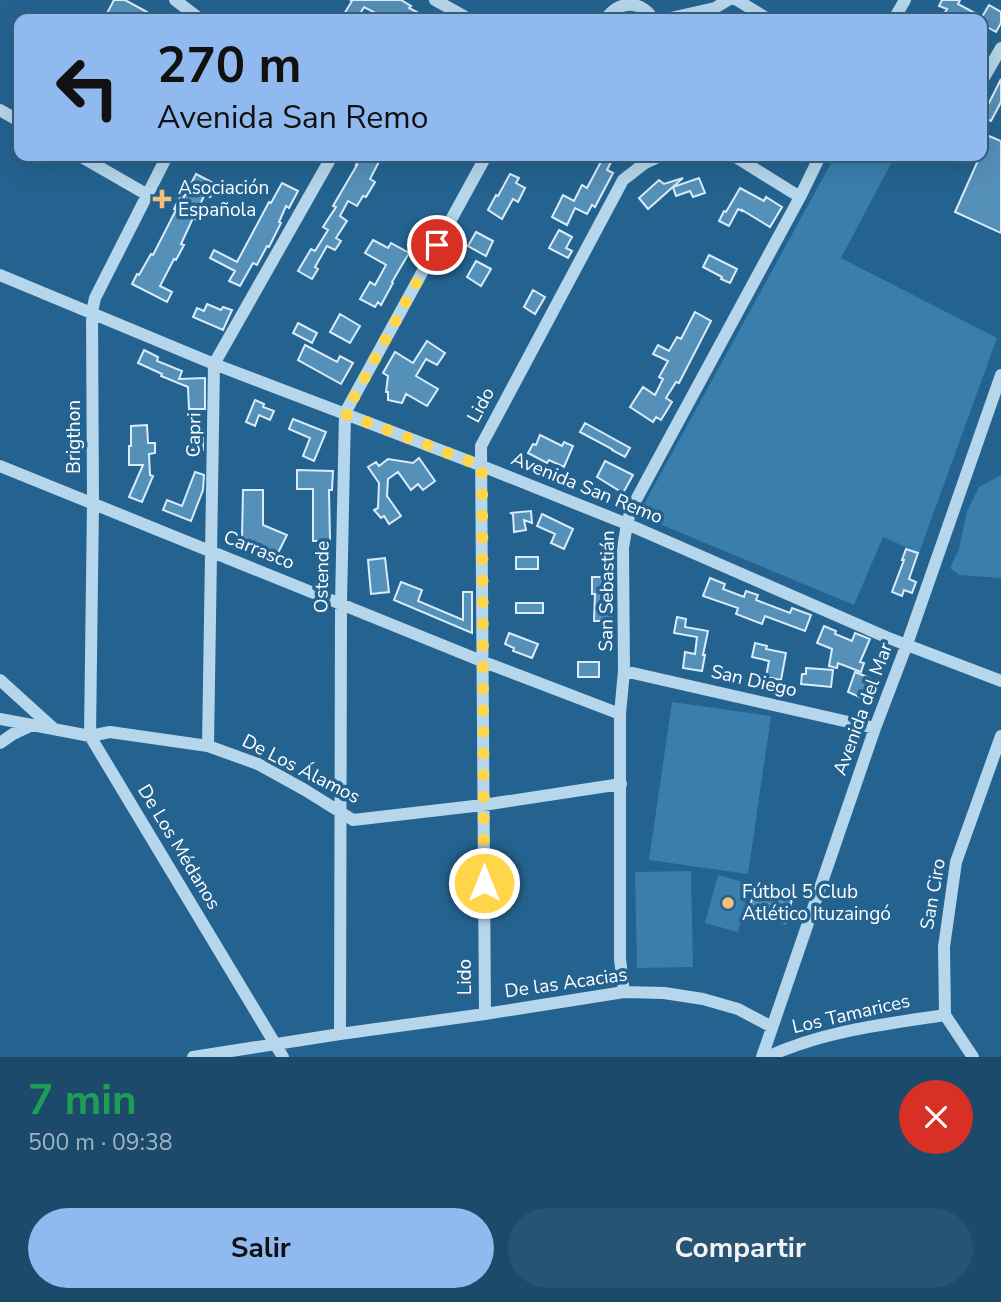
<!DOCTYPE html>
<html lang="es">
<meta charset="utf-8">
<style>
:root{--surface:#1b4a6b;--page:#285473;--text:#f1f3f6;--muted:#a0b3c1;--line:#39627e;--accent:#90b9f0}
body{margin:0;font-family:"Nunito Sans",sans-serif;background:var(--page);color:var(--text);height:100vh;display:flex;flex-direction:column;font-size:26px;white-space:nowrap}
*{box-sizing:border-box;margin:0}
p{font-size:23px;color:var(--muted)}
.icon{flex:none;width:38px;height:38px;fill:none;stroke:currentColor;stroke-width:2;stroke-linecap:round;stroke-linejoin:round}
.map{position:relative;height:1057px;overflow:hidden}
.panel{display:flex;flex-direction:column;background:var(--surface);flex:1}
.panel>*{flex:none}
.guide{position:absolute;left:14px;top:14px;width:973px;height:147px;border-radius:14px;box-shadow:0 7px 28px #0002,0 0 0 2px var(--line);background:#90b9f0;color:#111;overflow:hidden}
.pin{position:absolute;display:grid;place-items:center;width:60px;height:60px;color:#fff;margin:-30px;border:4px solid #fff;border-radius:50%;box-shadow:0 2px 7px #0007}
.me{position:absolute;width:77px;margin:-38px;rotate:0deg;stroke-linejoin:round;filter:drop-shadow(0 0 5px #0008)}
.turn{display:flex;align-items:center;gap:24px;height:147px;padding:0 28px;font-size:32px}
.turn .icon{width:91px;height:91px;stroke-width:2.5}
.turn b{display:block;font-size:49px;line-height:60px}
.round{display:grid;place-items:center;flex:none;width:74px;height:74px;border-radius:37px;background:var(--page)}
.summary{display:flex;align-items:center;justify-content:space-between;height:119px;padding:0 28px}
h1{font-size:42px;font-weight:700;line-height:52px;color:#1e9e55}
.primary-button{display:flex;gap:14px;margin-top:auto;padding:14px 28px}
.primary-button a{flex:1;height:80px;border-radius:42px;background:var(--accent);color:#111;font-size:28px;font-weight:700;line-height:80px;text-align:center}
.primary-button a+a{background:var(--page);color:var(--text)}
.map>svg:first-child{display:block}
</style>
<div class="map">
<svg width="1001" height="1057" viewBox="0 0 1001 1057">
<rect width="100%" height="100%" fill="#24638f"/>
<path fill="#397eac" d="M835 156H895L841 258 997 338 919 553 883 537 854 605 638 515Z
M1001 475V578L959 575 950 568 959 549 967 511 979 487Z
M672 702 771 716 748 874 649 860Z
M691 871 693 967 637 968 635 872Z
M718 875 750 884 738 932 705 923Z"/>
<path fill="#5590b8" stroke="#daecf9" stroke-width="2" d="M114 0H125L147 12 143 19H104Z
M350 0H401L411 6 409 8 430 19H387L364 7 357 19H341L352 1Z
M942 0H960L958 4 982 17 989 5 1001 12V23L996 32 982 24V19H957L952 16 950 19H941L947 9 939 6Z
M1001 79V102L991 121 982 117Z
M989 136 1001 141V233L955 212 980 156H982V152Z
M361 156H382L370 179 375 182 366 197 363 196 357 206 348 201 340 216 347 221 336 238 341 241 335 250 327 246 315 267 318 269 312 279 298 271 311 249 315 251 328 230 323 227 336 207 333 206 357 165H356Z
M604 156H614L607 170 613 173 595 207 592 205 587 214 575 208 567 225 552 217 563 195 574 201 582 185 587 188Z
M196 174 217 185 210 197 205 194 197 211 200 212 197 220 193 218 181 244 184 245 176 260 174 259 160 286 172 292 167 302 132 284 137 274 139 275 151 254 153 255 176 210 174 209 181 195 184 197Z
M510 174 519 178 516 183 525 188 518 202 513 199 502 219 488 210 496 195 498 196Z
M683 178 648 209 639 198 659 180 664 184Z
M699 178 705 193 693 197 690 191 676 196 673 187Z
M282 183 298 191 289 208 286 206 279 222 281 223 269 247 267 246 257 265 253 263 240 286 229 281 235 271 210 258 214 250 237 262 269 202 271 203Z
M740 188 764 201 766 197 782 207 770 227 742 210V211L738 209 729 226 719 221 724 211 726 212Z
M559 230 572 237 566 248 572 251 568 258 549 248Z
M476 232 493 241 486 256 468 246Z
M373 240 388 248 391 243 409 253 392 282 393 283 381 305 378 302 375 307 360 299 370 282 375 285 386 265 365 253Z
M709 255 737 269 730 283 721 279 722 277 703 267Z
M476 261 491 269 481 286 467 277Z
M533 290 545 297 535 314 524 307Z
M207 304 221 310 223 307 232 310 223 330 193 317 197 308 204 311Z
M695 312 711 321 679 383 676 382 666 398 672 402 661 420 656 417 653 422 630 407 643 387 655 395 663 379 659 377 668 361 653 354 658 345 669 351 677 337 681 339Z
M340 314 360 326 350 343 330 332Z
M298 323 317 333 312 343 293 333Z
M427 341 445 353 437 365 426 359 416 376 438 389 427 406 406 394 402 403 388 400V392H386L388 376 383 373 395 352 413 363Z
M305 345 337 362 340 356 353 363 341 384 298 360Z
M144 350 158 357 157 361 182 371 179 379 205 378V409H189L188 387 161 376 162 374 138 363Z
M255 400 264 404 263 407 274 411 270 420 259 415 255 426 246 422Z
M293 419 326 432 314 461 303 456 310 438 289 429Z
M585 423 630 448 625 457 612 450V449L580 432Z
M147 425 148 443H155V453L149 454 150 475 153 476 142 502 129 497 143 465H129V446H131V426Z
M189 429H203V450H189Z
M540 435 562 446 564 442 573 446 564 467 549 460 547 463 528 453 533 444 536 445Z
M419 458 435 481 423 490 418 484 411 490 398 472 388 479 387 496 401 516 389 524 384 516 381 518 374 510 378 508 379 483 368 467 376 462 379 466 388 459 413 463Z
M605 461 633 475 623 493 597 477Z
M297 470 333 471 332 490H329L330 541H313V489H297Z
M195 472 204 475 203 490 191 521 163 510 167 500 182 506Z
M243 490H263V525L287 535 278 553 242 537Z
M531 511 532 523 524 520 526 530 514 532 513 514 510 513Z
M542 514 573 529 564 549 551 543 555 534 537 526Z
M906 549 918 553 909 579 916 582 912 593 904 590 902 596 892 592 904 560H902Z
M516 557H538V569H516Z
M385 558 389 592 371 594 368 560Z
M592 577H608V597H612L611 621H594L595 594H592Z
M710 578 725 584 723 589 744 597 746 591 758 595 756 600 790 613 792 608 811 615 805 631 765 616 762 624 736 614 738 608 703 596Z
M401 582 422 590 418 601 463 620V592H472V633L394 600Z
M516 603H543V613H516Z
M677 617 686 619 685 627 708 631 703 655H705L702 671 683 668 685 652 695 654 697 637 674 633Z
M824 626 836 631 835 634 852 641 855 633 870 639 860 662 864 663 861 672 838 663 837 668 829 666 832 649 817 643Z
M509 633 538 644 532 658 513 651 514 648 505 644Z
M755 643 767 646 766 649 786 653 781 680 766 677 769 661 752 657Z
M578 662H599V677H578Z
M806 668 833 670 831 687 801 684 802 674H806Z
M855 672 870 678 862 698 848 692Z
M756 888 792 900 785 923 748 911Z"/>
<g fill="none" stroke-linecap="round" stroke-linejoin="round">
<path stroke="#b5d6eb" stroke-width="12" d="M175 0 200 19
M435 0 469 19
M737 0 768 19
M606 19C618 0 642 0 653 19
M666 19 715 8 728 0
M894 19 905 0
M982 81 1001 48
M0 110 19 121
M80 156 146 194
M167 156 95 298 92 312 93 503 90 736 110 732 208 746 258 764 305 790 353 820 483 805 621 784
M734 156 800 197
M0 275 214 364 482 466 627 524 886 637 1001 681
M0 466 484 662 620 714
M624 671 875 728
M0 680 54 729
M0 719 90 736 283 1057
M0 743 13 734 32 725
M208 746 214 364 332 156
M624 992 620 959V714L624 671 623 548 627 524 631 509 800 197 820 156
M485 1014 481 446 623 180 645 163 660 156
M340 1034 341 603 345 413 486 156
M193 1057 340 1034 485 1014 624 992 664 993 703 999 738 1009 772 1027
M762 1057 875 728 907 644 1001 375
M767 1057C823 1031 885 1024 945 1015
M973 1057 945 1015 944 947 956 862 1001 736"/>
</g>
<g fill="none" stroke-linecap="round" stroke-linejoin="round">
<path stroke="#ffd54a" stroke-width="12" stroke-dasharray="0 21.6" d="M437 245 345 414 482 466 484 883"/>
</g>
<g fill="#f6bf78" stroke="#24638f" stroke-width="2.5">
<path d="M158.5 188.5h7v7h7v7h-7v7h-7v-7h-7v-7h7z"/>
<circle cx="728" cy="903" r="7"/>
</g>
<g text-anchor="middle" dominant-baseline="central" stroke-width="7" stroke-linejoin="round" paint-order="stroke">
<g font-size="19" fill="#fff" stroke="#24638f" text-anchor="start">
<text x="178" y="188">Asociación<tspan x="178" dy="22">Española</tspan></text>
<text x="742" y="892">Fútbol 5 Club<tspan x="742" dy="22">Atlético Ituzaingó</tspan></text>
</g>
<g font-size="19" fill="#fff" stroke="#24638f">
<text transform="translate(481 405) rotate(-62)">Lido</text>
<text transform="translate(194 435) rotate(-89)">Capri</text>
<text transform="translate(74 437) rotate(-90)">Brigthon</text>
<text transform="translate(587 488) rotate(22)">Avenida San Remo</text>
<text transform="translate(259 550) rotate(22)">Carrasco</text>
<text transform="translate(322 577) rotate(-89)">Ostende</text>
<text transform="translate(607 591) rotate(-89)">San Sebastián</text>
<text transform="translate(754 681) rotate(13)">San Diego</text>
<text transform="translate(863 709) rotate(-70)">Avenida del Mar</text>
<text transform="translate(301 769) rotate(27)">De Los Álamos</text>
<text transform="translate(179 847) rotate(59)">De Los Médanos</text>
<text transform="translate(933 894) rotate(-80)">San Ciro</text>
<text transform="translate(465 977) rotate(-90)">Lido</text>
<text transform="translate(566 983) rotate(-8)">De las Acacias</text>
<text transform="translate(851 1014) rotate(-13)">Los Tamarices</text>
</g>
</g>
</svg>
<div class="pin" style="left:437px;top:245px;background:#d93025"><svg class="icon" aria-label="arrive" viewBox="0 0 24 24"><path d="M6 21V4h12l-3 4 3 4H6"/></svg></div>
<svg class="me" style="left:484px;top:883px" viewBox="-20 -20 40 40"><circle r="17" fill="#ffd54a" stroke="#fff" stroke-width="3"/><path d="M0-11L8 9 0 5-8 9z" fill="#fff"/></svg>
<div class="guide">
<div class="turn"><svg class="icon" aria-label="left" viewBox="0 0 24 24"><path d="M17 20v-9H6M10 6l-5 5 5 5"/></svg><div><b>270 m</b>Avenida San Remo</div></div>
</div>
</div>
<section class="panel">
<div class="summary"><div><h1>7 min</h1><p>500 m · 09:38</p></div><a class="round" style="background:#d93025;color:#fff"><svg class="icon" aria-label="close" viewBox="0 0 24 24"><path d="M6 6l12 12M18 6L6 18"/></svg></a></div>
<div class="primary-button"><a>Salir</a><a>Compartir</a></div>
</section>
